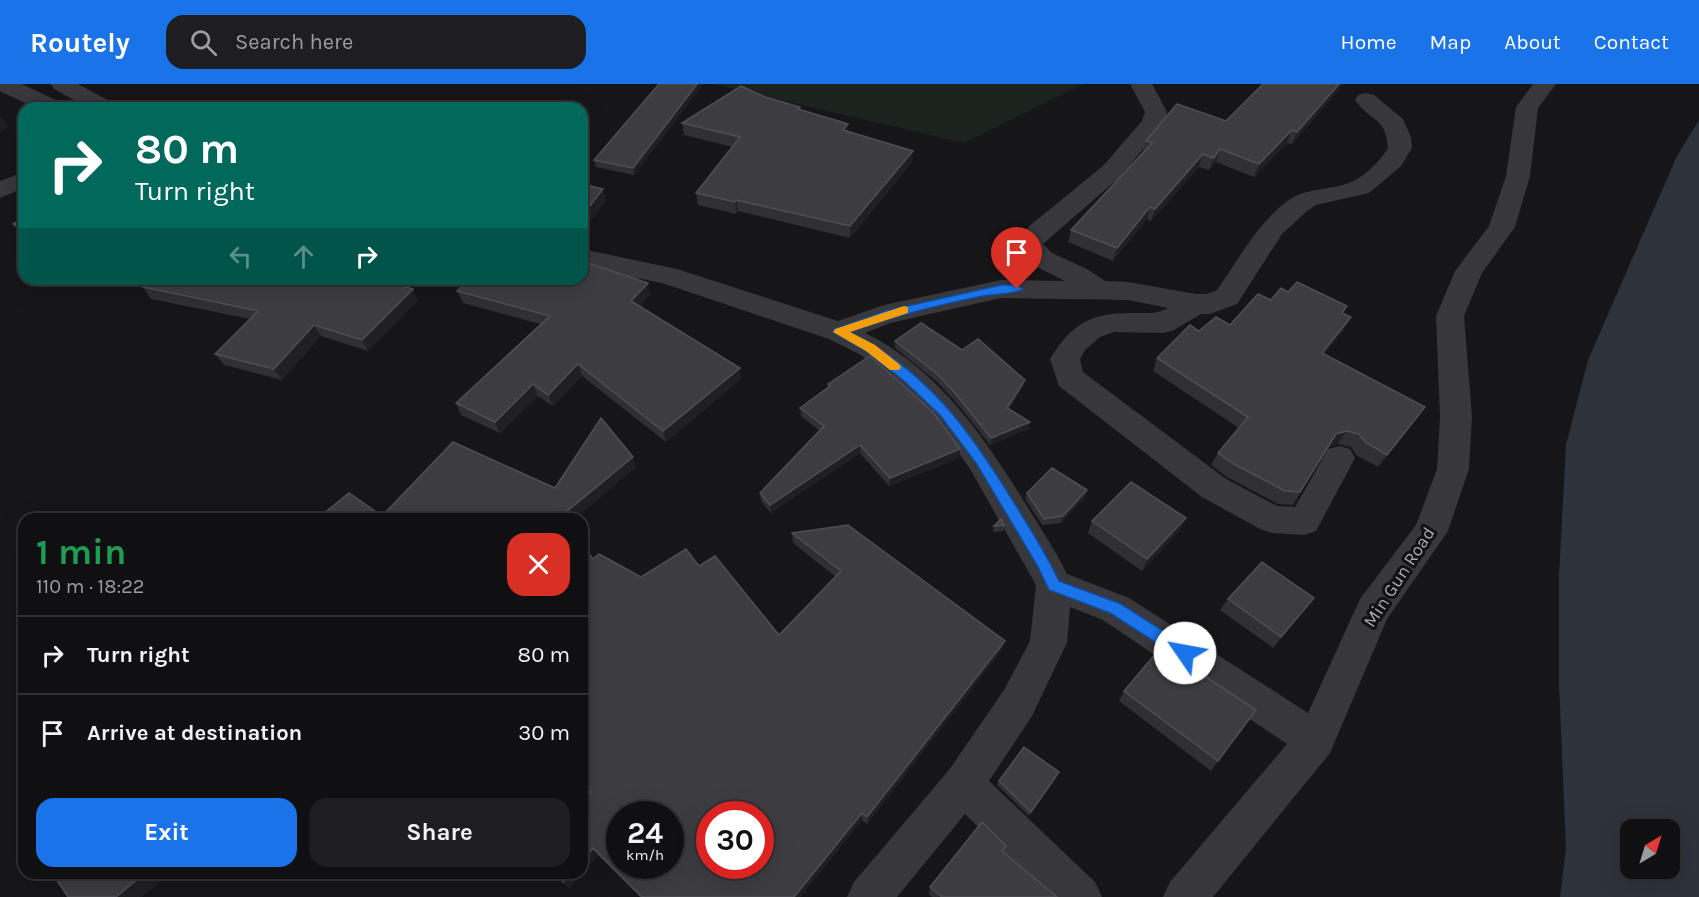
<!DOCTYPE html>
<meta charset="utf-8">
<style>
:root{--surface:#101012;--page:#1e1e20;--text:#f1f3f6;--muted:#9c9d9f;--line:#303032;--accent:#1a73e8}
body{margin:0;font-family:Karla,sans-serif;background:var(--page);color:var(--text);height:100vh;display:flex;flex-direction:column;font-size:22px;white-space:nowrap}
*{box-sizing:border-box;margin:0}
p{font-size:20px;color:var(--muted)}
.icon{flex:none;width:33px;height:33px;fill:none;stroke:currentColor;stroke-width:2;stroke-linecap:round;stroke-linejoin:round}
.map{position:relative;flex:1;overflow:hidden}
.sheet{position:absolute;left:18px;top:429px;width:570px;height:366px;display:flex;flex-direction:column;background:var(--surface);border-radius:18px;box-shadow:0 6px 24px #0002,0 0 0 2px var(--line)}
.sheet>*{flex:none}
.banner{position:absolute;left:18px;top:18px;width:570px;height:183px;border-radius:18px;box-shadow:0 6px 24px #0002,0 0 0 2px var(--line);background:#00695c;color:#fff;overflow:hidden}
.needle{width:39px;rotate:38deg}
.buttons{position:absolute;left:1620px;top:735px;display:grid;gap:12px}
.buttons a{display:grid;place-items:center;width:60px;height:60px;border-radius:12px;background:var(--surface);box-shadow:0 6px 24px #0002,0 0 0 2px var(--line);font-size:30px}
.speed{position:absolute;left:606px;top:717px;display:flex;gap:12px;font-size:30px;font-weight:700;text-align:center}
.speed>*{display:grid;place-content:center;width:78px;height:78px;border-radius:50%;background:var(--surface);box-shadow:0 6px 24px #0002,0 0 0 2px var(--line);line-height:1}
.speed small{font-size:15px;font-weight:400}
.speed .limit{border:9px solid #d22;background:#fff;color:#111}
.pin{position:absolute;display:grid;place-items:center;width:51px;height:51px;color:#fff;margin:-62px -26px;border-radius:50% 50% 50% 0;rotate:-45deg;box-shadow:0 0 6px #0007}
.pin .icon{rotate:45deg}
.me{position:absolute;width:66px;margin:-33px;rotate:303deg;stroke-linejoin:round;filter:drop-shadow(0 0 4px #0008)}
.turn{display:flex;align-items:center;gap:21px;height:126px;padding:0 18px;font-size:27px}
.turn .icon{width:78px;height:78px;stroke-width:2.5}
.turn b{display:block;font-size:42px;line-height:51px}
.lanes{display:flex;align-items:center;height:57px;padding:0 18px;background:#0003;justify-content:center;gap:30px;direction:ltr}
.lanes .off{opacity:.35}
.round{display:grid;place-items:center;flex:none;width:63px;height:63px;border-radius:18px;background:var(--page)}
.headline{display:flex;align-items:center;justify-content:space-between;height:102px;padding:0 18px}
h1{font-size:36px;font-weight:700;line-height:45px;color:#1e9e55}
.cta{display:flex;gap:12px;margin-top:auto;padding:12px 18px}
.cta a{flex:1;height:69px;border-radius:18px;background:var(--accent);color:#fff;font-size:24px;font-weight:700;line-height:69px;text-align:center}
.cta a+a{background:var(--page);color:var(--text)}
ul{padding:0;list-style:none}
li{display:flex;align-items:center;gap:18px;height:78px;padding:0 18px;border-top:2px solid var(--line)}
li div{flex:1}
li b{display:block;font-size:22px}
li em{font-style:normal}
header{display:flex;align-items:center;gap:36px;box-sizing:border-box;height:84px;padding:0 30px;background:var(--accent);color:#fff}
header strong{font-size:28px}
nav{display:flex;gap:33px;margin-inline-start:auto;font-size:21px}
.search{width:420px;height:54px;background:var(--page);display:flex;align-items:center;gap:15px;box-sizing:border-box;padding:0 21px;border-radius:18px;color:var(--muted);font-size:22px}
.map>svg:first-child{display:block}
</style>
<header>
<strong>Routely</strong>
<div class="search"><svg class="icon" aria-label="search" viewBox="0 0 24 24"><circle cx="10" cy="10" r="6"/><path d="M15 15l6 6"/></svg>Search here</div>
<nav><a>Home</a><a>Map</a><a>About</a><a>Contact</a></nav>
</header>
<div class="map">
<svg width="1699" height="813" viewBox="0 0 1699 813">
<rect width="100%" height="100%" fill="#161618"/>
<path fill="#1c221e" d="M713 0H1083L964 59Z"/>
<path fill="#2d323b" fill-rule="evenodd" d="M1699 36V813H1560L1566 765 1559 600V492L1566 361 1588 276 1677 72ZM1630 746H1670V784H1630Z"/>
<g fill="none" stroke-linecap="round" stroke-linejoin="round">
<path fill="#37373c" fill-rule="evenodd" d="M0 0H22L62 19 65 24H36L0 7Z
M51 0H78L113 19 116 24H88L54 5Z
M1130 0H1152L1167 28 1165 38 1121 92 1043 160 1052 169 1087 185 1105 197 1128 198 1196 210H1207L1217 206C1239 175 1258 138 1289 116 1307 103 1331 107 1351 98 1364 93 1381 76 1388 64 1386 32 1370 38 1355 16L1358 11 1366 9 1374 11 1403 35 1411 53 1412 64 1401 82 1369 109 1316 121 1306 128 1282 150 1237 220 1210 230H1201L1174 246 1164 249 1114 248 1100 253 1085 266 1080 275 1083 288 1226 395 1277 422 1295 423 1328 365 1339 362 1350 365 1355 374 1316 447 1304 451 1272 449 1260 445 1202 413 1059 302 1050 275C1072 238 1093 228 1136 229 1148 229 1157 230 1168 224L1128 216 1001 214 890 239 865 249C935 283 980 347 1020 411 1036 437 1053 462 1067 490L1129 514 1308 629 1360 515 1416 441 1437 385 1440 333 1436 232 1455 187 1489 142 1506 92 1516 23 1533 0H1556L1538 24 1530 92 1515 143 1482 189 1464 232 1472 333 1469 385 1448 447 1387 535 1330 669 1213 813H1163L1170 798 1287 660 1103 536 1070 523 1067 559 1061 571 1032 632 989 697 1095 798 1102 813H1049L965 730 897 813H847L854 798 949 686 1004 606 1030 557 1036 501 970 385 934 335 896 300 861 271 829 255 662 199 582 183V165L677 185 838 237 884 221 1001 196 1065 197 1033 181 1016 159 1028 143 1103 82 1142 37 1145 28Z
M24 88V104L0 114V97Z"/>
</g>
<path fill="#302f33" d="M659 0H703L634 91 596 83 594 76Z
M1263 0H1344L1292 60 1287 59 1254 93 1216 78 1209 86 1199 83 1151 137 1147 135 1113 177 1068 158 1071 146 1142 69 1146 57 1226 37Z
M765 13 800 23V26L848 40V47L912 78 850 154 738 127 736 130 698 121 696 109 733 63 684 51 682 39Z
M24 134V153L13 140Z
M143 203 418 216 368 267 321 252 282 296 224 281 215 270 250 235 151 215Z
M457 207 650 211 640 222 741 295 666 358 582 292 553 322 538 312 500 349 461 331 456 319 540 240 463 219Z
M1288 208 1347 222 1343 229 1351 233 1343 247 1324 270 1425 323 1378 383 1356 371 1351 363 1338 360 1328 363 1293 421 1278 420 1227 393 1211 381 1218 369 1239 344 1153 287 1157 274 1199 247 1230 241 1271 216Z
M895 257 962 266 1023 303 1009 325 1028 345 990 361 955 317 936 297 895 264Z
M828 300 960 365 959 374 889 402 860 369 771 429 761 417 760 409 820 347 801 332 800 324 828 303Z
M1087 406 1085 413 1061 439 1042 441 1025 415 1027 409Z
M1092 437 1180 446 1142 487 1088 449Z
M1004 441 1003 447 993 448 994 442Z
M792 449 1002 566 867 740 862 736 800 813H640L598 771 569 804 552 789H582L590 710 582 703V461L593 475 641 493 699 482 779 551 836 493 793 459Z
M1314 514 1273 564 1220 526 1228 515Z
M1124 607 1218 677 1211 687 1119 617Z
M1057 693 1029 732 997 701 999 697Z
M1006 762 1003 768 1057 813H932L929 810 930 803Z"/>
<path fill="#202022" d="M697 0H703L634 91 633 84Z
M1339 0H1344L1292 60 1297 48Z
M1 33 9 43 0 48V34Z
M848 40V52L843 46Z
M1292 46 1287 59 1254 93 1259 80Z
M1220 65 1216 78 1209 86 1214 74Z
M913 67 912 78 850 154V142Z
M1203 70 1199 83 1151 137 1155 125Z
M603 105 606 117 582 148V132Z
M736 116 738 127 736 130 735 118Z
M1150 123 1147 135 1113 177 1117 164Z
M648 199 650 211 634 229 631 217Z
M413 205 418 216 368 267 362 256Z
M1351 233 1343 247 1314 282 1322 269Z
M314 241 321 252 282 296 274 285Z
M578 280 582 292 553 322 548 311Z
M740 284 741 295 666 358 663 347Z
M1025 296 1023 303 1006 331 1007 324Z
M533 300 538 312 500 349 495 338Z
M1030 338 1028 345 990 361 991 354Z
M1347 347 1338 360 1327 363 1336 350Z
M860 361V369L771 429 770 421Z
M960 365 959 374 889 402 890 394Z
M633 373 636 383 575 435H561L560 433Z
M1087 406 1085 413 1061 439 1063 432Z
M1186 434 1180 446 1142 487 1147 475Z
M1005 557 1002 566 867 740V733Z
M1059 688 1057 693 1029 732 1031 728Z
M862 729V736L800 813H794Z
M593 764 598 771 569 804 563 798 571 789H582V777Z
M145 789H170L142 813H116Z"/>
<path fill="#3d3d41" stroke="#4e4e54" stroke-width="1.5" fill-rule="evenodd" d="M659 0H697L633 84 594 76Z
M1263 0H1339L1297 48 1292 46 1259 80 1220 65 1214 74 1203 70 1155 125 1150 123 1117 164 1071 146 1152 59 1146 57 1177 20 1226 37Z
M741 2 765 13 800 23 798 25 848 40 843 46 913 67 850 142 736 116 735 118 696 109 740 53 682 39Z
M582 100 603 105 582 132Z
M24 134V147L13 140Z
M582 177 648 199 631 217 740 284 663 347 578 280 548 311 533 300 495 338 456 319 550 232 457 207 469 195H582Z
M155 195H379L413 205 362 256 314 241 274 285 215 270 258 227 143 203Z
M1297 198 1347 222 1342 229 1351 233 1322 269 1425 323 1387 371 1365 358 1359 350 1347 347 1336 350 1300 408 1285 407 1234 380 1218 369 1248 333 1157 274 1190 241 1199 247 1216 233 1230 241 1258 210 1271 216 1281 204 1288 208Z
M921 239 962 266 978 255 1025 296 1007 324 1030 338 991 354 956 310 937 290 895 257Z
M870 272 933 328 960 365 890 394 860 361 770 421 760 409 824 342 800 324 830 302 828 300Z
M601 334 633 373 560 433 562 435H317L349 409 382 432 453 358 555 404Z
M1052 384 1087 406 1063 432 1044 435 1027 409Z
M1131 398 1186 434 1147 475 1092 437Z
M1001 435 1004 441 994 442Z
M848 441 1005 557 867 733 862 729 794 813H642L593 764 582 777V718L591 708 582 700V461L593 475 599 470 641 493 686 465 699 482 715 472 779 551 841 487 792 449ZM620 730H670V782H620ZM710 730H760V782H710Z
M1262 478 1314 514 1281 553 1228 515Z
M1161 563 1256 626 1218 677 1124 607Z
M1024 663 1059 688 1031 728 999 697Z
M982 738 1006 762 1002 767 1057 813H942L930 803Z
M52 789H145L116 813H68Z
M553 789H571L563 798Z"/>
<path fill="#1a73e8" stroke="#114b97" stroke-width="1.5" d="M1001 201H1017L1023 205C1018 210 993 210 983 212 938 221 894 232 850 248 927 287 969 345 1013 417 1029 443 1046 469 1059 497L1121 520 1190 564 1193 569 1190 574 1185 576 1180 574 1110 529 1049 506 1037 481 976 379 940 331 903 296 866 267 833 248 835 245 885 227Z"/>
<path fill="#f59e0b" d="M904 222 908 223V229L850 248 875 261 899 280 901 283 899 286H890L866 267 833 248 835 245Z"/>
<g text-anchor="middle" dominant-baseline="central" stroke-width="6" stroke-linejoin="round" paint-order="stroke">
<g font-size="18" fill="#a9abb7" stroke="#111113">
<text transform="translate(1399 493) rotate(-57)">Min Gun Road</text>
</g>
</g>
</svg>
<div class="buttons">
<a><svg class="needle" viewBox="-14 -14 28 28"><path d="M0-13l5 13h-10z" fill="#e53935"/><path d="M0 13l5-13h-10z" fill="#9c9d9f"/></svg></a>
</div>
<div class="speed"><div>24<small>km/h</small></div><div class="limit">30</div></div>
<div class="pin" style="left:1017px;top:205px;background:#d93025"><svg class="icon" aria-label="arrive" viewBox="0 0 24 24"><path d="M6 21V4h12l-3 4 3 4H6"/></svg></div>
<svg class="me" style="left:1185px;top:569px" viewBox="-20 -20 40 40"><circle r="19" fill="#fff"/><path d="M0-13L10 11 0 6-10 11z" fill="#1a73e8"/></svg>
<div class="banner">
<div class="turn"><svg class="icon" aria-label="right" viewBox="0 0 24 24"><path d="M7 20v-9h11M14 6l5 5-5 5"/></svg><div><b>80 m</b>Turn right</div></div>
<div class="lanes"><svg class="icon off" aria-label="left" viewBox="0 0 24 24"><path d="M17 20v-9H6M10 6l-5 5 5 5"/></svg><svg class="icon off" aria-label="ahead" viewBox="0 0 24 24"><path d="M12 20V5M6 11l6-6 6 6"/></svg><svg class="icon" aria-label="right" viewBox="0 0 24 24"><path d="M7 20v-9h11M14 6l5 5-5 5"/></svg></div>
</div>
<section class="sheet">
<div class="headline"><div><h1>1 min</h1><p>110 m · 18:22</p></div><a class="round" style="background:#d93025;color:#fff"><svg class="icon" aria-label="close" viewBox="0 0 24 24"><path d="M6 6l12 12M18 6L6 18"/></svg></a></div>
<ul>
<li><svg class="icon" aria-label="right" viewBox="0 0 24 24"><path d="M7 20v-9h11M14 6l5 5-5 5"/></svg><div><b>Turn right</b></div><em>80 m</em></li>
<li><svg class="icon" aria-label="arrive" viewBox="0 0 24 24"><path d="M6 21V4h12l-3 4 3 4H6"/></svg><div><b>Arrive at destination</b></div><em>30 m</em></li>
</ul>
<div class="cta"><a>Exit</a><a>Share</a></div>
</section>
</div>
